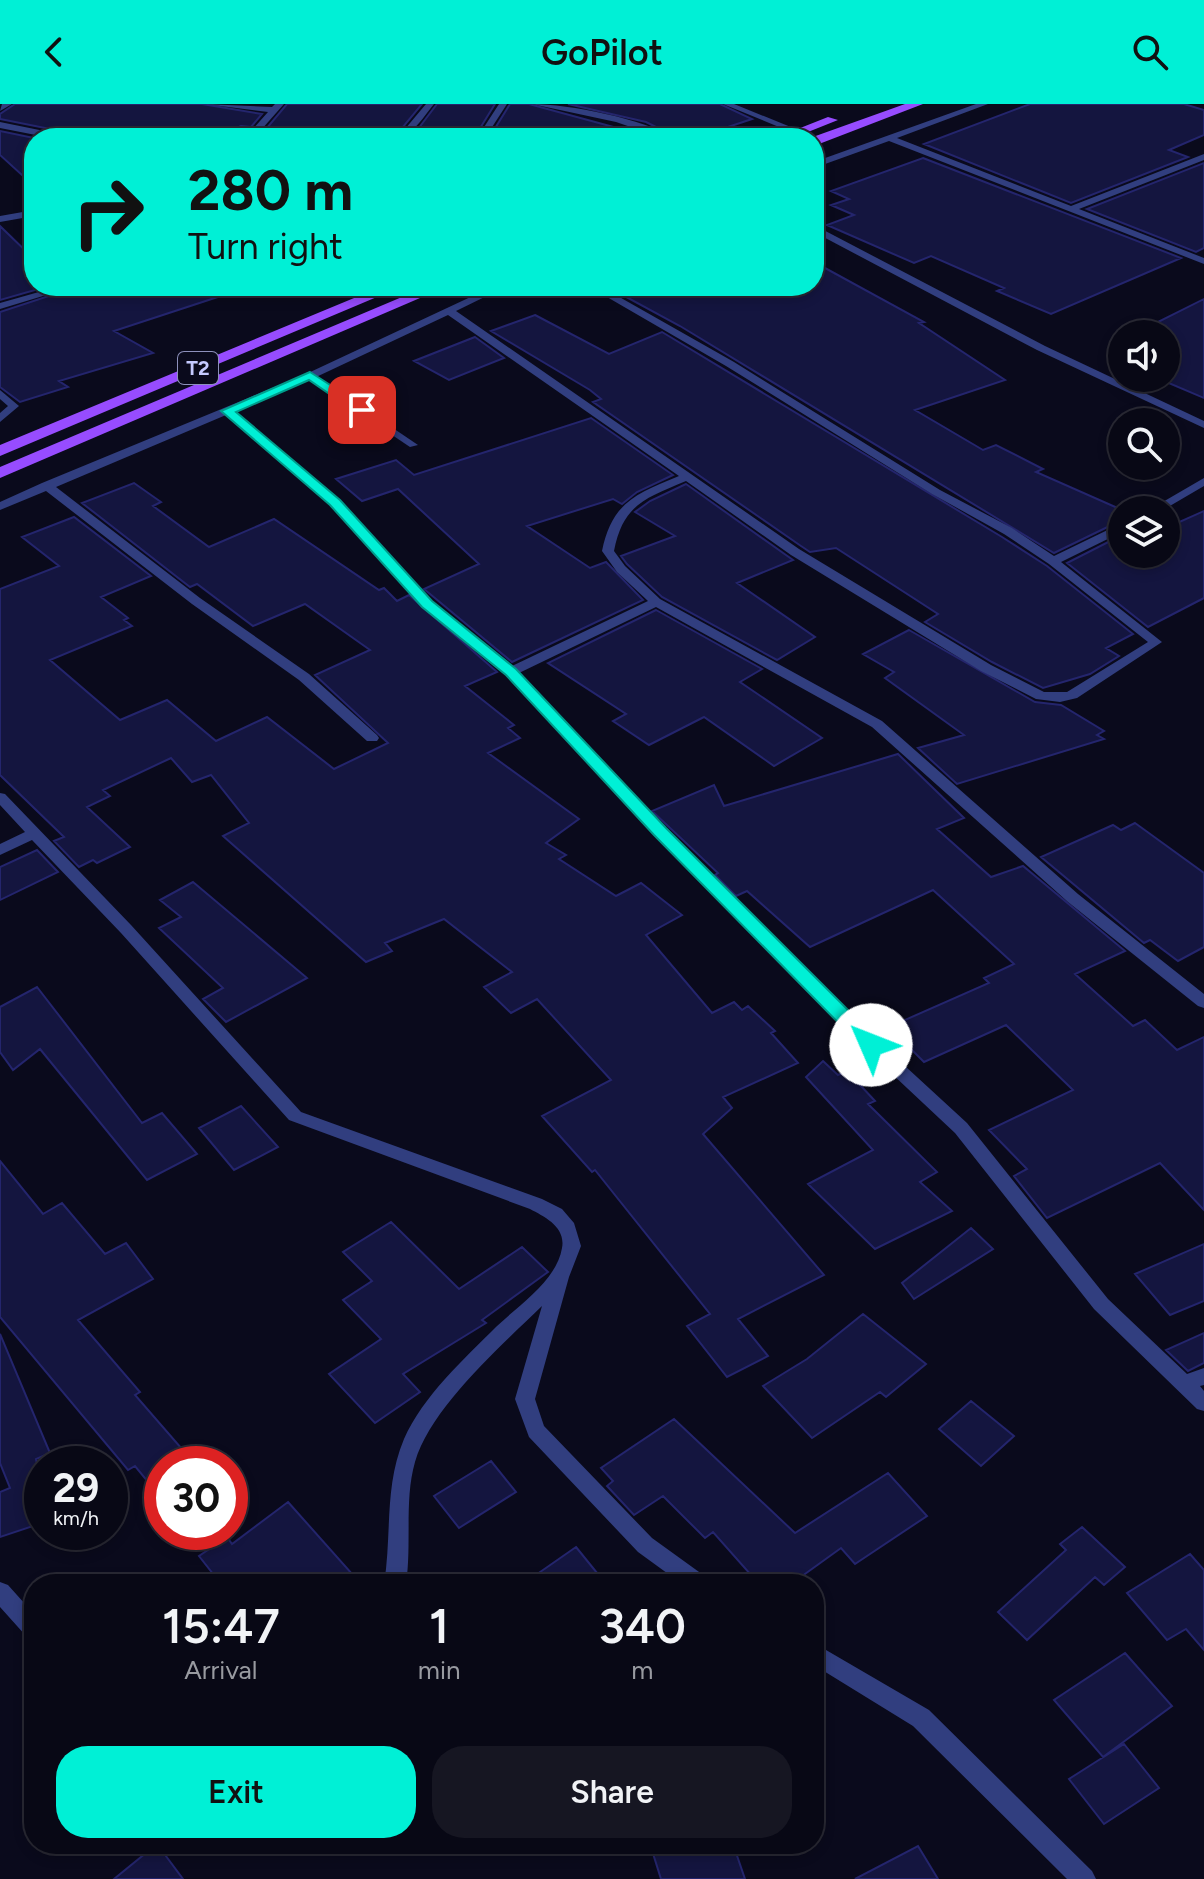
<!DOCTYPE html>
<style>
:root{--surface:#080815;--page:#161622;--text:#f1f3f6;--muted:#989aa0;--line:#292934;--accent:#00f0d6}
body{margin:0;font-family:Figtree,sans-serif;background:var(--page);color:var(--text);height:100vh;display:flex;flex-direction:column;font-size:30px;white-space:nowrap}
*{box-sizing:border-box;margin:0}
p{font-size:26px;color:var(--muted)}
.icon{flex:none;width:44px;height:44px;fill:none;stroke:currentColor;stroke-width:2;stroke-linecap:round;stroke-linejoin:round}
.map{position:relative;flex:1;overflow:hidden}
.drawer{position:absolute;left:24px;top:1470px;width:800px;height:280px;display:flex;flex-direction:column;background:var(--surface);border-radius:32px;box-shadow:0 4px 12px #0003,0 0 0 2px var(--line)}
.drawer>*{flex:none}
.guide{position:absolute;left:24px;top:24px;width:800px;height:168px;border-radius:32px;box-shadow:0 4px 12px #0003,0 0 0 2px var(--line);background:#00f0d6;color:#111;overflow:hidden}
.tools{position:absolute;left:1108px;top:216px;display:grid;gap:16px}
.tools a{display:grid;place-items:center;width:72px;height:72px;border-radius:50%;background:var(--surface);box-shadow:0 4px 12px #0003,0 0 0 2px var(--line);font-size:40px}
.speed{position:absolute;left:24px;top:1342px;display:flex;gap:16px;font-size:40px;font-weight:700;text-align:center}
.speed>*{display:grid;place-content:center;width:104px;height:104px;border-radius:50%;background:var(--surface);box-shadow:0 4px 12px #0003,0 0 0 2px var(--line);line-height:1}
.speed small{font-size:20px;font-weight:400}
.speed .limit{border:12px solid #d22;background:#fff;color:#111}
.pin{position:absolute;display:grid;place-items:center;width:68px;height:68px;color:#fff;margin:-34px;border-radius:16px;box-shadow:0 4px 12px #0006}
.me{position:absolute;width:88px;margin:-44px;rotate:314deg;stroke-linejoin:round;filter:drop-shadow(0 0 6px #0008)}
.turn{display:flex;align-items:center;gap:28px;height:168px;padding:0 32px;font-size:36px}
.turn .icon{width:104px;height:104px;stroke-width:2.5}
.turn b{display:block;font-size:56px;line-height:68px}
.eta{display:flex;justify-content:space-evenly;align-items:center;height:136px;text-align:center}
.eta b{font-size:48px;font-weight:600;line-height:56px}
.cta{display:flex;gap:16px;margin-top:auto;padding:16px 32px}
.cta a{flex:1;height:92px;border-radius:32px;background:var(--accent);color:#111;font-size:32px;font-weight:600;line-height:92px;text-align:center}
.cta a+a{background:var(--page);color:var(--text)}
header{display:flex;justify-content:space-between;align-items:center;height:104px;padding:0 32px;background:var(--accent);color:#111;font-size:36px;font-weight:600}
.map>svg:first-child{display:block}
</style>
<header><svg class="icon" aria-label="back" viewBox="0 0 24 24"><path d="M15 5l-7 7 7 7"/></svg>GoPilot<svg class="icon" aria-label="search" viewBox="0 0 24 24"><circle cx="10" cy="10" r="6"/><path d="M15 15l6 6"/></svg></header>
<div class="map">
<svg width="1204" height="1775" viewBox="0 0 1204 1775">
<rect width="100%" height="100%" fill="#0a0a1c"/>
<path fill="#14153f" stroke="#24256d" stroke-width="2" d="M15 0H202L262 10 251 23 241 22 226 28 221 34 90 33 0 15V10Z
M287 0H422L403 23 387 34H333L266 25Z
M437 0H495L474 34H405L418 25Z
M510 0H529L654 34H489Z
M568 0H720L752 15 695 34H678L646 18Z
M1030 0H1184L1204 6V31L1169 46 1188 53 1071 99 924 40Z
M0 27 34 34V82L0 51Z
M923 54 1181 154 1051 210 997 187 1004 184 931 152 914 159 827 121 854 111 831 101 849 95 831 87Z
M1204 59V144L1196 148 1087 105Z
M0 122 34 155V182H49L0 196Z
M814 158 924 218 919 219 1005 276 915 306 983 346 996 341 1043 365 1036 368 1122 406V416L1054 449 680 222 606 182H814Z
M79 182H232L233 188 114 227 153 249 59 277 68 283 20 298 0 283V208Z
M1204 195V294L1157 274H1166V230H1134Z
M535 211 609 250 662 228 1002 433 1047 462 1133 530 1106 544 1119 552 1090 570 1043 584 992 558 925 518 938 510 836 444 810 448 801 442 593 298 601 295 590 286 491 227Z
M475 233 504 254 449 276 414 257Z
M591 314 673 371 637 388 622 400 613 395 527 422 590 464 606 458 643 496 512 558 424 485 479 460 398 385 362 397 336 375 396 356 414 371Z
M134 379 161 398 153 402 209 443 274 415 379 486 384 484 397 497 409 491 497 568 465 582 514 621 508 624 520 634 488 649 579 715 546 739 566 751 559 755 616 792 641 779 682 811 646 831 712 909 734 898 742 906 748 902 775 927 771 929 798 959 723 993 732 1004 703 1030 824 1171 738 1215 768 1252 727 1273 687 1222 710 1210 595 1066 592 1068 542 1012 611 976 537 895 511 909 484 883 512 868 444 815 385 839 392 847 366 858 223 732 249 719 211 671 192 678 171 654 103 686 110 692 87 703 130 743 97 759 93 756 79 763 54 737 64 733 0 671V485L59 462 22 433 74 413 151 472 101 493 128 514 124 516 132 522 50 556 120 616 167 596 216 637 267 613 334 665 388 639 315 571 370 546 305 500 253 522 197 480 190 483 82 399Z
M686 380 793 456 737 479 815 533 777 556 662 493 627 460 621 452 675 432 635 408 650 397Z
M1204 407V494L1148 523 1067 459 1122 431V450H1166V424Z
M656 506 762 565 740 578 822 634 774 662 704 613 649 641 613 617 626 610 548 559Z
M909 526 1035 598 1061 601 1104 627 1097 631 1104 635 957 680 918 644 964 631 885 574 894 568 863 550Z
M898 650 964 714 937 725 991 773 1023 762 1125 847 1075 870 1133 922 1145 916 1177 946 1204 933V1106L1160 1059 1047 1114 1014 1072 1027 1065 989 1026 1073 986 1006 921 924 958 889 923 989 879 984 874 1014 860 933 786 810 843 747 787 736 792 715 771 718 769 652 707 714 681 724 702Z
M1135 719 1204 769V843L1178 857 1150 836 1144 839 1041 753 1113 721 1121 726Z
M37 746 58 768 0 796V763Z
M193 778 307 874 226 918 203 895 223 884 159 824 181 813 160 796Z
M37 883 142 1019 162 1009 197 1050 147 1076 40 945 13 966 0 948V903Z
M823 957 838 971 847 967 875 997 868 1000 937 1068 920 1078 952 1107 875 1145 808 1080 873 1046 806 973Z
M241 1002 278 1043 234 1066 199 1024Z
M0 1057 43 1110 62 1099 105 1150 126 1139 153 1175 78 1216 140 1288 135 1291 195 1360H162V1395L135 1362 128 1366 0 1213Z
M391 1118 459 1185 522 1143 548 1168 482 1216 486 1219 403 1270 420 1288 375 1319 329 1270 381 1235 343 1196 372 1177 343 1148Z
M971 1124 993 1145 914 1195 902 1179Z
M1204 1140V1197L1170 1211 1135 1170Z
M863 1210 926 1260 886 1293 880 1288 812 1334 763 1282 807 1255Z
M1204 1229V1259L1188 1267 1166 1246Z
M0 1230 50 1349 36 1355 42 1384V1419L0 1433V1388L10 1384 0 1359Z
M971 1297 1014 1332 981 1362 939 1325Z
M674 1315 795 1429 888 1369 927 1412 855 1460 841 1444 791 1480H759L713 1428 705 1434 663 1392 634 1411 607 1382 613 1377 601 1364Z
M491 1357 516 1388 459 1424 434 1392Z
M288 1398 361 1480H221L199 1452 227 1433 232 1440Z
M1082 1423 1125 1463 1104 1481 1095 1473 1027 1536 998 1508 1066 1446 1060 1440Z
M576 1443 606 1480H523Z
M1190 1450 1204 1466V1546L1186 1525 1167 1536 1127 1489Z
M1125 1549 1172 1602 1103 1653 1054 1596Z
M1124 1640 1159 1684 1104 1720 1069 1675Z
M157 1740 183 1775H114Z
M650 1740H733L745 1775H661Z
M918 1742 938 1775H855Z"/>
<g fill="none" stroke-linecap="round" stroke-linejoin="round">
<path fill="#313e7f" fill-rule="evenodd" d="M307 270H313L418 341 410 343 307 274Z"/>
<path fill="#313e7f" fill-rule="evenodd" d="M2 0H12L0 7Z
M205 0 272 3 275 0H284L254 34H245L268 8Z
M426 0H434C421 16 412 34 390 34L405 25Z
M499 0H507L485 34H477Z
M532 0C569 0 644 15 675 34H663L616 18Z
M723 0H734L803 28 796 30Z
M976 0H988L897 34 1071 102 1204 50V56L1079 105 1204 154V160L889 37 814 64V58Z
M0 18 64 31 68 34H51L0 24Z
M34 106V112L0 118V112Z
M814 121 1045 242 1204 317V324L1037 246 814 128Z
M60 182H76L0 205V199Z
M494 182H507L456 207 799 445 991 561 1044 588H1067L1148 538 1049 460 1004 430 932 390 726 262 588 182H600L734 258 940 386 1012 424 1054 452 1122 419V428L1061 458 1162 538 1077 594 1060 598 1036 595 981 567 791 451 686 377C646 394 623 400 614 447L625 462 660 495 882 617 1078 790 1204 890V904L1198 902 1068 798 872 623 656 503 519 569 665 725 855 916 967 1019 1108 1195 1187 1270 1204 1264V1281L1200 1282 1204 1287V1307L1197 1305 1094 1205 955 1029 843 924 655 731 506 571 423 503 331 401 226 311 56 383 200 494 309 570 377 631 379 634 377 637H367L299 576 192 500 46 387 0 406V398L42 379 306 270ZM448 211 679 372C636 390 612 398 602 447L617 468 648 497 512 562 431 497 339 397 234 308 314 274Z
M0 286 19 302 0 318V309L8 302 0 295Z
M1204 374V382L1163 406H1149Z
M0 689 5 690 131 821 301 1008 542 1095 562 1105 574 1119 581 1142 569 1173 535 1295 544 1322 652 1434 706 1473 710 1480H682L638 1448 529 1333 515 1295 542 1202C502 1241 431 1303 415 1358 404 1396 412 1440 406 1480H384C392 1431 384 1382 404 1335 423 1292 464 1255 497 1222 519 1201 557 1176 562 1144 566 1123 545 1113 530 1105L289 1016 121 829 32 736 0 751V740L25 728 0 701Z
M0 1478 8 1481 34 1510V1535L26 1532 0 1503Z
M814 1539 929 1606 1092 1767 1096 1775H1067L913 1622 814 1561Z"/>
<path fill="#974cff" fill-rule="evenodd" d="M905 0H923L819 40 814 41V34H810Z
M828 13 838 16 793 34H775Z
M383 182H403L0 352V341Z
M428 182H448L0 374V363Z"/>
</g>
<path fill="#00f0d6" stroke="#009c8b" stroke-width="2" d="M310 268 366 304V309H357L309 276 236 308 340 396 432 497 516 565 666 724 878 936V946H865L654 731 506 571 422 503 330 401 221 307Z"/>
<g text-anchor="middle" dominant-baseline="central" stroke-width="8" stroke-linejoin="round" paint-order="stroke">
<rect fill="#0a0a1c" stroke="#8d90bb" stroke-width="2" x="178" y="248" width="40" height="32" rx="6"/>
<g font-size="20" font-weight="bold" fill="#c5caff">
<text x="198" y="264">T2</text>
</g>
</g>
</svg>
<div class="tools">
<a><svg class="icon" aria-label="sound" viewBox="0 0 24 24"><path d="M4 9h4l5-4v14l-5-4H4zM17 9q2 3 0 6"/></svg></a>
<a><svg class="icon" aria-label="search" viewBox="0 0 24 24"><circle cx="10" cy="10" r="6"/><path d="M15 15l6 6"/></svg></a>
<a><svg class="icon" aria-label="layers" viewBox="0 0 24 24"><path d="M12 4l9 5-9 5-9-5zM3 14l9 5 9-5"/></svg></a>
</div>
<div class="speed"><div>29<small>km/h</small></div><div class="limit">30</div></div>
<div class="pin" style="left:362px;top:306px;background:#d93025"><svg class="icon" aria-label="arrive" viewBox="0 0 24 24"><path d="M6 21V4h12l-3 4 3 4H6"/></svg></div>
<svg class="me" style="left:871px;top:941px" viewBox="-20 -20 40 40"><circle r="19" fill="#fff"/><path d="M0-13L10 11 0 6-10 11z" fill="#00f0d6"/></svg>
<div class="guide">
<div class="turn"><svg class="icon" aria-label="right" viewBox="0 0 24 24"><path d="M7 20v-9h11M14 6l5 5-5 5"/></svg><div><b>280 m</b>Turn right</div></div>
</div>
<section class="drawer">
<div class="eta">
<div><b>15:47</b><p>Arrival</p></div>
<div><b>1</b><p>min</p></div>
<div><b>340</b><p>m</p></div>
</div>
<div class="cta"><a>Exit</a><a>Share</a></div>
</section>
</div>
